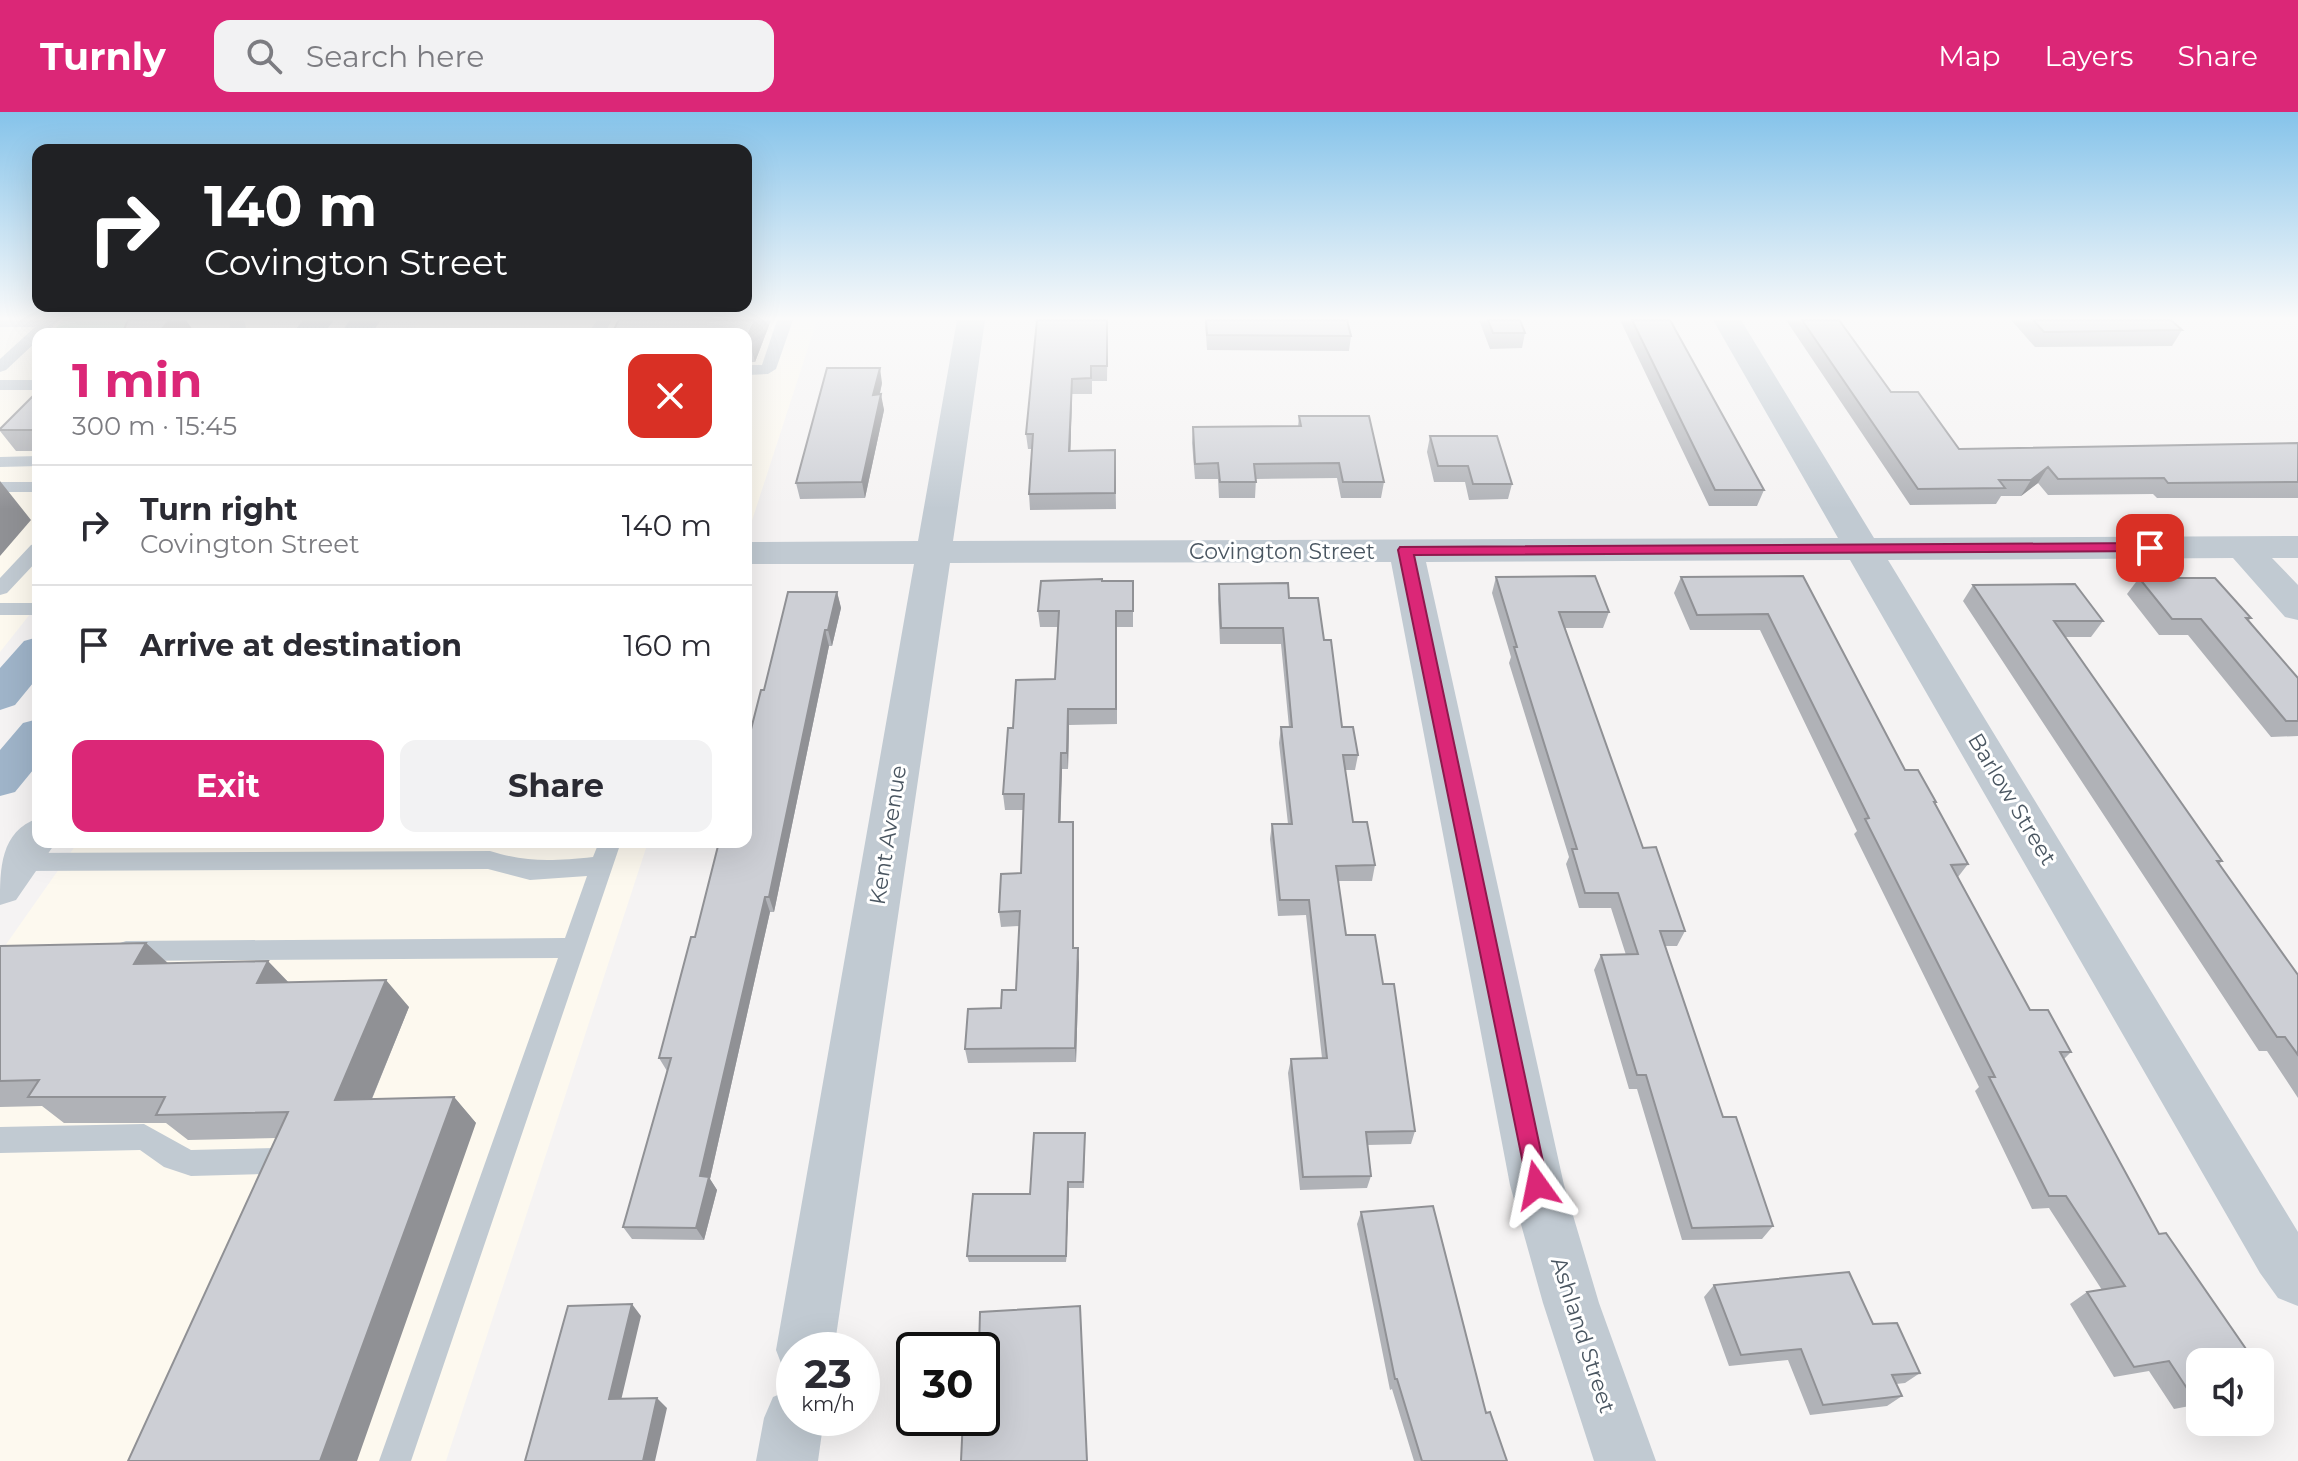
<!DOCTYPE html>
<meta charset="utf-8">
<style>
:root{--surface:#fff;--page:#f2f2f3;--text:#2b2b33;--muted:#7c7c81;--line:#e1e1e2;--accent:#db2777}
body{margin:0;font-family:Montserrat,sans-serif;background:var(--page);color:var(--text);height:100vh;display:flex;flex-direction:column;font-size:30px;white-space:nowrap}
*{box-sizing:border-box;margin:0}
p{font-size:26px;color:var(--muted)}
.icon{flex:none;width:44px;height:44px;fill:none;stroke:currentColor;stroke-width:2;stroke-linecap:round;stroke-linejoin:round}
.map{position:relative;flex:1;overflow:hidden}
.sheet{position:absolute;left:32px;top:216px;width:720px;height:520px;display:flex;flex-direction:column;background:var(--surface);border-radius:16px;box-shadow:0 8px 32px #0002}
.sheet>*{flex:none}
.banner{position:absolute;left:32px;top:32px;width:720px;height:168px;border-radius:16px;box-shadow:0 8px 32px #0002;background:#202124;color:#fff;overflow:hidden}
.fabs{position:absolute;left:2186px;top:1236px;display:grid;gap:16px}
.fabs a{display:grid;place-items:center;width:88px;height:88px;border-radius:16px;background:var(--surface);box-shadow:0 8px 32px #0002;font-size:40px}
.speed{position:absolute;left:776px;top:1220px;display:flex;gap:16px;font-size:40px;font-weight:700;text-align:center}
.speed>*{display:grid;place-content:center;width:104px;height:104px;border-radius:50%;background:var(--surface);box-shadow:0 8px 32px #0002;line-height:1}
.speed small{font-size:20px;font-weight:400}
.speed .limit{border:4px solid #111;border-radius:12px;background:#fff;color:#111}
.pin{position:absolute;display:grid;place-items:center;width:68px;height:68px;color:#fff;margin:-34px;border-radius:16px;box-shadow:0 4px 12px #0006}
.me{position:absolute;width:88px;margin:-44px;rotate:348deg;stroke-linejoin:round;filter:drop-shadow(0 0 6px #0008)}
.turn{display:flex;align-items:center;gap:28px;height:168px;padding:0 40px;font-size:36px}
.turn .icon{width:104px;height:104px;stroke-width:2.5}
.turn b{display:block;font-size:56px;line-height:68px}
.round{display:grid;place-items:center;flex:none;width:84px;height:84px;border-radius:16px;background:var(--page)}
.overview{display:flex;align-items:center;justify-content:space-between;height:136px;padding:0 40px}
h1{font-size:48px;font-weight:700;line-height:60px;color:var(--accent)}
.primary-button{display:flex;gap:16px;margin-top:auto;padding:16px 40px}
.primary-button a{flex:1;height:92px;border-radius:16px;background:var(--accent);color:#fff;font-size:32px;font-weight:700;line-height:92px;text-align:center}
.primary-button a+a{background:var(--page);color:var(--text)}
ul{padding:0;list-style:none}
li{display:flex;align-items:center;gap:24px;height:120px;padding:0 40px;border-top:2px solid var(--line)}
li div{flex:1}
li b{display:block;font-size:30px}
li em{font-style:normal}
header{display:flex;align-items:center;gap:48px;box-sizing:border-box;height:112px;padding:0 40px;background:var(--accent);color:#fff}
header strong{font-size:38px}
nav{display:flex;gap:44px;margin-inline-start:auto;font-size:28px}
.search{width:560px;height:72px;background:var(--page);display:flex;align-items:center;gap:20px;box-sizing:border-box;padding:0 28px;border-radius:16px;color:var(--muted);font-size:30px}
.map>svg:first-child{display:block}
</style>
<header>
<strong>Turnly</strong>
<div class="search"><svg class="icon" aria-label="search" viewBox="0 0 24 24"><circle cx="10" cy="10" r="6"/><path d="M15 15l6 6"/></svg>Search here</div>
<nav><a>Map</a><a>Layers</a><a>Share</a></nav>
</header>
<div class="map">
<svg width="2298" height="1349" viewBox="0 0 2298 1349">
<rect width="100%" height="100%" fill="#f5f3f3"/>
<path fill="#fdf9ef" d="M0 208H275L265 222H38V492L0 540Z
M420 208H817L746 427V222H409Z
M78 730H648L446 1349H0V841Z"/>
<path fill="#c3f1d5" d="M64 208H134L120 222H49Z"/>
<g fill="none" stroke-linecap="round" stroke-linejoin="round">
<path fill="#c1cad2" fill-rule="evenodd" d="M0 208H59L45 222H38V228L6 258 0 260V247L35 215H0Z
M230 208H244L246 215 241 222H225L230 215Z
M597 208H612L604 222H588Z
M777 208H793L776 257 768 262 746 263V253H762Z
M0 268H38V278H0Z
M38 344V354L0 355V345Z
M0 370H38V380H0Z
M38 431V448L7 481 0 483V466L31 433Z
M0 491H38V503H0Z
M599 730H621L411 1349H379L558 846 126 849 117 846 114 839 117 832 126 829 565 826 587 764 530 768 488 757 18 759 10 756 6 750 10 744 18 741 490 739C528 751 554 749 593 745Z
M144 1012 191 1038 275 1036 285 1040 295 1067 291 1076 281 1080 271 1076 266 1062 191 1064 164 1055 140 1038 0 1041V1015Z"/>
<path fill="#c1cad2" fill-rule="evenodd" d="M957 208H985L953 429 1838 426 1713 208H1741L1874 426 2298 424V446H2272L2298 473V508L2285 505 2233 446 1888 448 2298 1120V1194L2278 1186 2260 1161 1850 448 1426 450 1564 1073 1599 1191 1656 1349H1594L1543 1191 1510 1073 1391 450 950 451 834 1238H794V1263L784 1259 776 1238 914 452H746V430L918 429Z
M38 706V730H56L16 788 0 793C0 756 0 720 38 706Z
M794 1276V1306H824L818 1349H756L764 1306 773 1285Z"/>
<path fill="#9fb4c9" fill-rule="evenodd" d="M303 208H334L323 222H292Z
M350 208H381L371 222H340Z
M38 525V565L15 593 0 598V556L24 529Z
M38 607V652L15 680 0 684V638L23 611Z"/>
</g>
<path fill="#b0b2b7" d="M771 208 755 250H746V222H614L613 219Z
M1108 208 1107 269H1092V282H1072L1070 339 1115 338 1116 397 1030 398 1029 382 1032 337H1028L1026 322Z
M1205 208H1347L1351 224 1349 239 1207 238Z
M1479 208H1520L1525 221 1522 236 1490 237Z
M1620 208H1670L1764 378 1757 394H1709Z
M1786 208H1839L1891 280 1959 337 2298 331V386H2157L2153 382 2048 383 2038 371 2021 384H2001L1996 392 1910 393Z
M2011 208H2171L2182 218 2172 234 2035 235Z
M882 271 880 282 884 298 865 386 800 387 796 371Z
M38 279V339H16L0 319V317Z
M1299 304 1384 370 1381 386H1341L1337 366 1256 367 1255 386H1219L1218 367H1195L1192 331 1193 315 1298 314Z
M1430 324 1512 372 1508 387 1469 388 1465 370H1434L1427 340Z
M1803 464 1905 658 1936 690 1935 692 1968 752 1958 765 2030 898 2071 940 2064 947 2200 1250V1292L2174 1297 2149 1259 2114 1265 2070 1192 2087 1180 2102 1178 2049 1096 2032 1097 1975 979 1979 975 1854 722 1857 719 1760 518H1690L1674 481 1681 465Z
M1496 465 1609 500 1603 516H1565L1643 736 1685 819 1677 834H1665L1723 1005 1773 1114 1762 1127 1682 1128 1637 977H1629L1594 858 1601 843H1626L1611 796H1579L1566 752 1569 745 1509 551 1511 545 1492 481Z
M2139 466 2251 506 2248 509 2298 566V624L2271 625 2188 523H2159L2127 482Z
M1102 469H1133V515H1117V612L1069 613 1068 657H1062L1060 710 1074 725V836L1079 851 1076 950 968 951 965 937 1016 878 1019 814 1001 815 999 800 1021 761 1024 698H1005L1003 682 1013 616 1055 567 1058 515H1040L1038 499Z
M1219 472 1289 486 1324 528 1342 615 1358 643 1355 658H1345L1353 710 1375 753 1372 769H1338L1346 823 1383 872 1415 1019 1411 1032 1367 1033 1371 1064 1367 1076 1300 1078 1288 961 1291 947 1322 946 1306 803 1278 804 1270 727 1272 712H1288L1279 631 1281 615H1289L1281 532H1220L1218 487Z
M1973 473 2103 509 2091 525H2065L2222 749 2219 752 2298 863V986L2267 939H2259L1963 489Z
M837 480 841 496 832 534H829L774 800H770L710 1067 717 1078 704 1128 632 1127 623 1115 667 959 659 946 695 825 746 730Z
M146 831 168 851 288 870 409 895 372 987 454 985 476 1011 276 1026 188 1028 166 1011H64L42 994 0 995V834Z
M1085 1028 1084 1076H1069L1066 1150H969L967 1144Z
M1361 1100 1486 1301 1507 1349H1414L1392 1277 1390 1278 1357 1112Z
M1714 1173 1873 1212 1920 1261 1905 1271 1896 1272 1902 1284 1887 1294 1810 1303 1788 1248 1729 1254 1704 1185Z"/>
<path fill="#909195" d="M170 208H186L193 218 189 222H157Z
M755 208H771L755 250 748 224Z
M880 256 882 271 876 298 873 283Z
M1072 267V282L1070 355 1069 339Z
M881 282 884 298 865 386 862 370Z
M2048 355 2038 371 2021 384 2031 368Z
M0 369 31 408 0 444Z
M837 480 841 496 832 534 828 518Z
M825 518 829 534 774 800 769 785Z
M1068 597 1069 613 1068 657 1067 641Z
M1061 641 1062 657 1060 725 1059 710Z
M1073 710 1074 725V851L1073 836Z
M765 785 770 800 710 1067 717 1078 704 1128 696 1116 700 1064Z
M146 831 176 859 134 852Z
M1078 836 1079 851 1076 950 1075 936Z
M268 849 295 877 257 871Z
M386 868 409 895 361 1013 335 988Z
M454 985 476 1011 357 1349H320Z
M1068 1070 1069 1076 1066 1150V1144Z
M632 1192 641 1204 619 1297 609 1287Z
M657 1286 667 1296 655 1349H643Z"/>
<path fill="#cdcfd5" stroke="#909195" stroke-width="2" d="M128 208H170L157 222H122Z
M619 208H755L748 224H746V222H690L691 219H613Z
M1037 208H1107V254H1091V266L1072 267 1069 339 1115 338V381L1029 382 1033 322H1026Z
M1206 208H1347L1351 224 1207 223Z
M1488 208H1520L1525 221H1493Z
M1632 208H1670L1764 378H1715Z
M1802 208H1839L1891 280H1918L1959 337 2298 331V370L2168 371 2164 366 2058 367 2048 355 2031 368H1999L2005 376 1918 377Z
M2033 208H2171L2182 218 2044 220Z
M827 256H880L873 283 881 282 862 370 796 371Z
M38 279V318H0V317Z
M1299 304H1369L1384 370H1343L1339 351 1254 352 1256 370H1220L1218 351 1195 352 1193 315 1301 314Z
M1430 324H1497L1512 372H1473L1468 354H1438Z
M1595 464 1609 500H1559L1643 736 1656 735 1685 819H1660L1723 1005H1736L1773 1114 1692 1116 1646 963H1637L1601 843 1638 842 1618 781H1585L1572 737H1577L1514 535H1517L1496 465Z
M1803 464 1905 658H1918L1936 690H1934L1968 752 1951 753 2030 898H2048L2071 940H2060L2159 1122 2166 1121 2255 1250H2200V1286L2194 1287 2169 1249 2134 1255 2087 1180 2125 1174 2066 1084H2049L1989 965H1995L1865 707 1869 706 1768 502 1697 503 1681 465Z
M2139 466H2215L2251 506H2246L2298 566V609H2286L2201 507H2172Z
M1102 467V469H1133V499H1116V597H1068L1067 641H1061L1059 710H1073V836H1078L1075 936 965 937 968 897 1001 896 1002 878H1016L1020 799 999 800 1001 762 1021 761 1024 682H1003L1008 616H1013L1016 568 1055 567 1059 499H1038L1041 469Z
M1288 471 1289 486H1318L1324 528H1331L1342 615H1353L1358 643H1343L1353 710H1367L1375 753 1336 754 1346 823H1375L1383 872H1394L1415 1019 1366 1020 1371 1064 1303 1065 1291 947 1327 946 1309 788H1280L1272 712H1292L1281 615H1292L1283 516H1221L1219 472Z
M2075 472 2103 509H2054L2222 749H2217L2298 863V943L2285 925H2277L1973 473Z
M788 480H837L828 518H825L769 785H765L700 1064 709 1065 696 1116 623 1115 671 946H659L691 825H695L719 730H746V637L761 578H764Z
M146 831 134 852 268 849 257 871 386 868 335 988 454 985 320 1349H128L288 1000 156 1003 165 985H28L39 968 0 969V834Z
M1034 1021H1085L1083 1070H1068L1066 1144H967L973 1082H1030Z
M1433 1094 1486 1301 1490 1300 1507 1349H1422L1397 1267H1395L1361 1100Z
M1849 1160 1873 1212 1897 1211 1920 1261 1892 1263 1902 1284 1823 1293 1801 1237 1741 1243 1714 1173Z
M632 1192 609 1287 657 1286 643 1349H525L568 1194Z
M1080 1194 1087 1349H961L963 1306H982V1238H979L980 1200Z
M2260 1257 2271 1273 2260 1275Z"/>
<linearGradient id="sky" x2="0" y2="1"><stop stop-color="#85c3ea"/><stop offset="0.52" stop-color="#fafafa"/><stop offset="1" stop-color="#fafafa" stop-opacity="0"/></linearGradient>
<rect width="2298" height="397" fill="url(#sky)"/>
<path fill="#db2777" stroke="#8e194d" stroke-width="2" d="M2150 431 2155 432V439L1414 443 1548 1073 1545 1081 1537 1084 1529 1081 1398 438 1400 435Z"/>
<g text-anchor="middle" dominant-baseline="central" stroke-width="6" stroke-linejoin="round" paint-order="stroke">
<g font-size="22" fill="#4a5661" stroke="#fff">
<text x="1282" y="439">Covington Street</text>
<text transform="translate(2012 687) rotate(59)">Barlow Street</text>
<text transform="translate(888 723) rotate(-81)">Kent Avenue</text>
<text transform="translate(1583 1223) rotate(72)">Ashland Street</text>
</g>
</g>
</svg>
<div class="fabs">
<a><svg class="icon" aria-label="sound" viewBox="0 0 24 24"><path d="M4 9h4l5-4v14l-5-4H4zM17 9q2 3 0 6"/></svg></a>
</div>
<div class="speed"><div>23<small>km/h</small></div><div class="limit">30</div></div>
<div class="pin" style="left:2150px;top:436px;background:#d93025"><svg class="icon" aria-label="arrive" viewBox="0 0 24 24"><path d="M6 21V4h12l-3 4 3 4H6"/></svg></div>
<svg class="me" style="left:1537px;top:1073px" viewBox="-20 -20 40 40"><path d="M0-17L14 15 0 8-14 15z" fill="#db2777" stroke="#fff" stroke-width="4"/></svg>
<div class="banner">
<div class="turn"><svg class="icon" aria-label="right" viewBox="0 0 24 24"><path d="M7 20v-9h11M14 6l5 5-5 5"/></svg><div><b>140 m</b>Covington Street</div></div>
</div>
<section class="sheet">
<div class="overview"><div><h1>1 min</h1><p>300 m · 15:45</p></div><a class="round" style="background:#d93025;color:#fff"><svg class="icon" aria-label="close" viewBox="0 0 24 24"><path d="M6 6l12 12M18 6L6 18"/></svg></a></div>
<ul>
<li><svg class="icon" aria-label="right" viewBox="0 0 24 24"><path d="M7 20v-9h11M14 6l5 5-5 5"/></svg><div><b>Turn right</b><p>Covington Street</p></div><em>140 m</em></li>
<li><svg class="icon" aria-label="arrive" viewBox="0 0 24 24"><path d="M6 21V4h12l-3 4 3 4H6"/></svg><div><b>Arrive at destination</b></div><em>160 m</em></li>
</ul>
<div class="primary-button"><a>Exit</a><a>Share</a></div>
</section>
</div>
